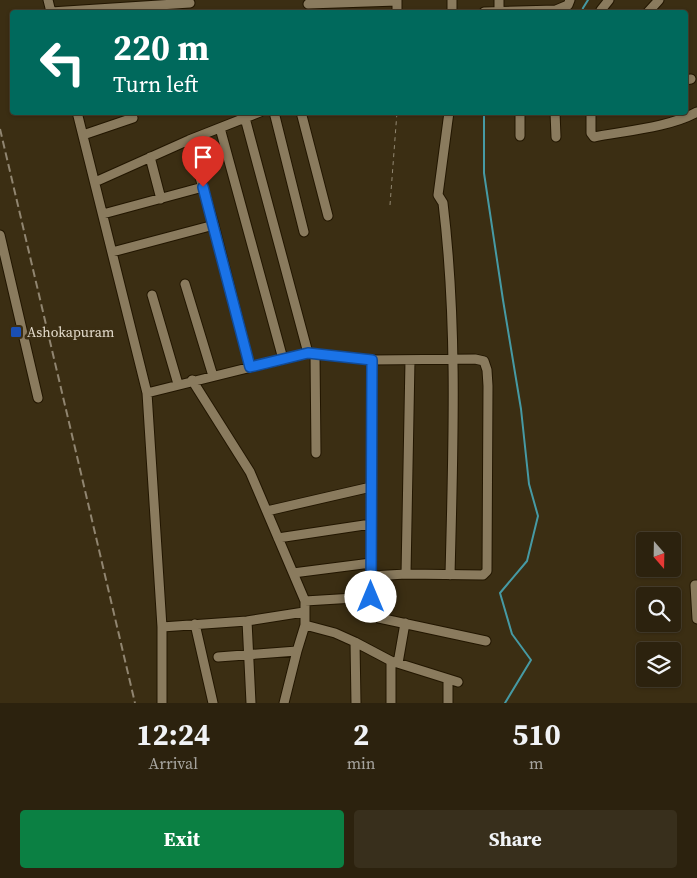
<!DOCTYPE html>
<style>
:root{--surface:#2c220e;--page:#382f1c;--text:#f1f3f6;--muted:#a6a49e;--line:#483f2e;--accent:#0b8043}
body{margin:0;font-family:"Source Serif 4",serif;background:var(--page);color:var(--text);height:100vh;display:flex;flex-direction:column;font-size:19px;white-space:nowrap}
*{box-sizing:border-box;margin:0}
p{font-size:16px;color:var(--muted)}
.icon{flex:none;width:28px;height:28px;fill:none;stroke:currentColor;stroke-width:2;stroke-linecap:round;stroke-linejoin:round}
.map{position:relative;height:703px;overflow:hidden}
.drawer{display:flex;flex-direction:column;background:var(--surface);flex:1}
.drawer>*{flex:none}
.banner{position:absolute;left:10px;top:10px;width:678px;height:105px;border-radius:5px;box-shadow:0 1px 4px #0004,0 0 0 1px var(--line);background:#00695c;color:#fff;overflow:hidden}
.needle{width:32px;rotate:160deg}
.fabs{position:absolute;left:636px;top:532px;display:grid;gap:10px}
.fabs a{display:grid;place-items:center;width:45px;height:45px;border-radius:5px;background:var(--surface);box-shadow:0 1px 4px #0004,0 0 0 1px var(--line);font-size:25px}
.pin{position:absolute;display:grid;place-items:center;width:42px;height:42px;color:#fff;margin:-51px -21px;border-radius:50% 50% 50% 0;rotate:-45deg;box-shadow:0 0 5px #0007}
.pin .icon{rotate:45deg}
.me{position:absolute;width:55px;margin:-28px;rotate:0deg;stroke-linejoin:round;filter:drop-shadow(0 0 4px #0008)}
.turn{display:flex;align-items:center;gap:18px;height:105px;padding:0 20px;font-size:22px}
.turn .icon{width:65px;height:65px;stroke-width:2.5}
.turn b{display:block;font-size:35px;line-height:42px}
.eta{display:flex;justify-content:space-evenly;align-items:center;height:85px;text-align:center}
.eta b{font-size:30px;font-weight:700;line-height:35px}
.cta{display:flex;gap:10px;margin-top:auto;padding:10px 20px}
.cta a{flex:1;height:58px;border-radius:5px;background:var(--accent);color:#fff;font-size:20px;font-weight:700;line-height:58px;text-align:center}
.cta a+a{background:var(--page);color:var(--text)}
.map>svg:first-child{display:block}
</style>
<div class="map">
<svg width="697" height="703" viewBox="0 0 697 703">
<rect width="100%" height="100%" fill="#3b2e13"/>
<g fill="none" stroke-linecap="round" stroke-linejoin="round">
<path stroke="#469aa4" stroke-width="2" d="M582 12 583 8 588 0
M484 112V173L503 300 521 409 529 484 538 516 527 561 500 593 512 634 531 660 505 703"/>
<defs>
<path id="minor" d="M48 0 51 12
M452 0V12
M499 0V12
M308 4 397 1
M601 10 609 0
M51 12 190 3
M397 12V0
M484 12 556 10 568 5 570 0
M648 12 659 0
M685 80 691 79
M77 112 147 393 162 627V703
M274 112 304 232
M301 112 328 216
M449 112 438 195 443 203C458 327 453 450 450 575
M555 112 556 137
M591 112V133L594 137C625 131 671 127 697 112
M245 118 308 353
M220 128 283 359
M83 135 133 118
M520 136V112
M189 140 214 225 250 367
M150 157 161 199
M95 182 189 140 260 112
M103 214 203 187
M0 235 38 398
M112 252 214 225
M185 284 213 376
M152 295 178 384
M315 354 316 453
M192 380 250 472 305 601V625L297 651 284 703
M147 393 308 353 372 360 475 359 484 361 487 370 488 386 487 571 483 575 406 574 371 576
M267 511 371 487
M278 538 371 524
M293 573 371 563
M406 574 410 360
M697 585H695L697 619
M371 597 374 612 379 618 486 641
M305 601 371 597 372 360
M247 621 251 703
M195 624 213 703
M305 625 335 633 355 642 356 703
M162 627 247 621 304 612
M355 642 391 661 458 682
M218 657 297 651
M398 663 405 623
M448 680V703
M391 703V661"/>
</defs>
<use href="#minor" stroke="#221600" stroke-width="11"/>
<path stroke="#918771" stroke-width="1" stroke-dasharray="4 4" stroke-linecap="butt" d="M390 205 397 112"/>
<use href="#minor" stroke="#8a7b5e" stroke-width="9"/>
<path stroke="#908570" stroke-width="2" stroke-dasharray="8 4" stroke-linecap="butt" d="M0 129 135 703"/>
</g>
<g fill="none" stroke-linecap="round" stroke-linejoin="round">
<defs>
<path id="route" d="M203 187 250 367 308 353 372 360 371 597"/>
</defs>
<use href="#route" stroke="#114b97" stroke-width="12"/>
<use href="#route" stroke="#1a73e8" stroke-width="9"/>
</g>
<rect fill="#1a4fb4" stroke="#3b2e13" stroke-width="2" x="10" y="326" width="12" height="12" rx="2.5"/>
<g text-anchor="middle" dominant-baseline="central" stroke-width="5" stroke-linejoin="round" paint-order="stroke">
<g font-size="14" fill="#e3dbcb" stroke="#3b2e13" text-anchor="start">
<text x="27" y="332">Ashokapuram</text>
</g>
</g>
</svg>
<div class="fabs">
<a><svg class="needle" viewBox="-14 -14 28 28"><path d="M0-13l5 13h-10z" fill="#e53935"/><path d="M0 13l5-13h-10z" fill="#a6a49e"/></svg></a>
<a><svg class="icon" aria-label="search" viewBox="0 0 24 24"><circle cx="10" cy="10" r="6"/><path d="M15 15l6 6"/></svg></a>
<a><svg class="icon" aria-label="layers" viewBox="0 0 24 24"><path d="M12 4l9 5-9 5-9-5zM3 14l9 5 9-5"/></svg></a>
</div>
<div class="pin" style="left:203px;top:187px;background:#d93025"><svg class="icon" aria-label="arrive" viewBox="0 0 24 24"><path d="M6 21V4h12l-3 4 3 4H6"/></svg></div>
<svg class="me" style="left:371px;top:597px" viewBox="-20 -20 40 40"><circle r="19" fill="#fff"/><path d="M0-13L10 11 0 6-10 11z" fill="#1a73e8"/></svg>
<div class="banner">
<div class="turn"><svg class="icon" aria-label="left" viewBox="0 0 24 24"><path d="M17 20v-9H6M10 6l-5 5 5 5"/></svg><div><b>220 m</b>Turn left</div></div>
</div>
</div>
<section class="drawer">
<div class="eta">
<div><b>12:24</b><p>Arrival</p></div>
<div><b>2</b><p>min</p></div>
<div><b>510</b><p>m</p></div>
</div>
<div class="cta"><a>Exit</a><a>Share</a></div>
</section>
